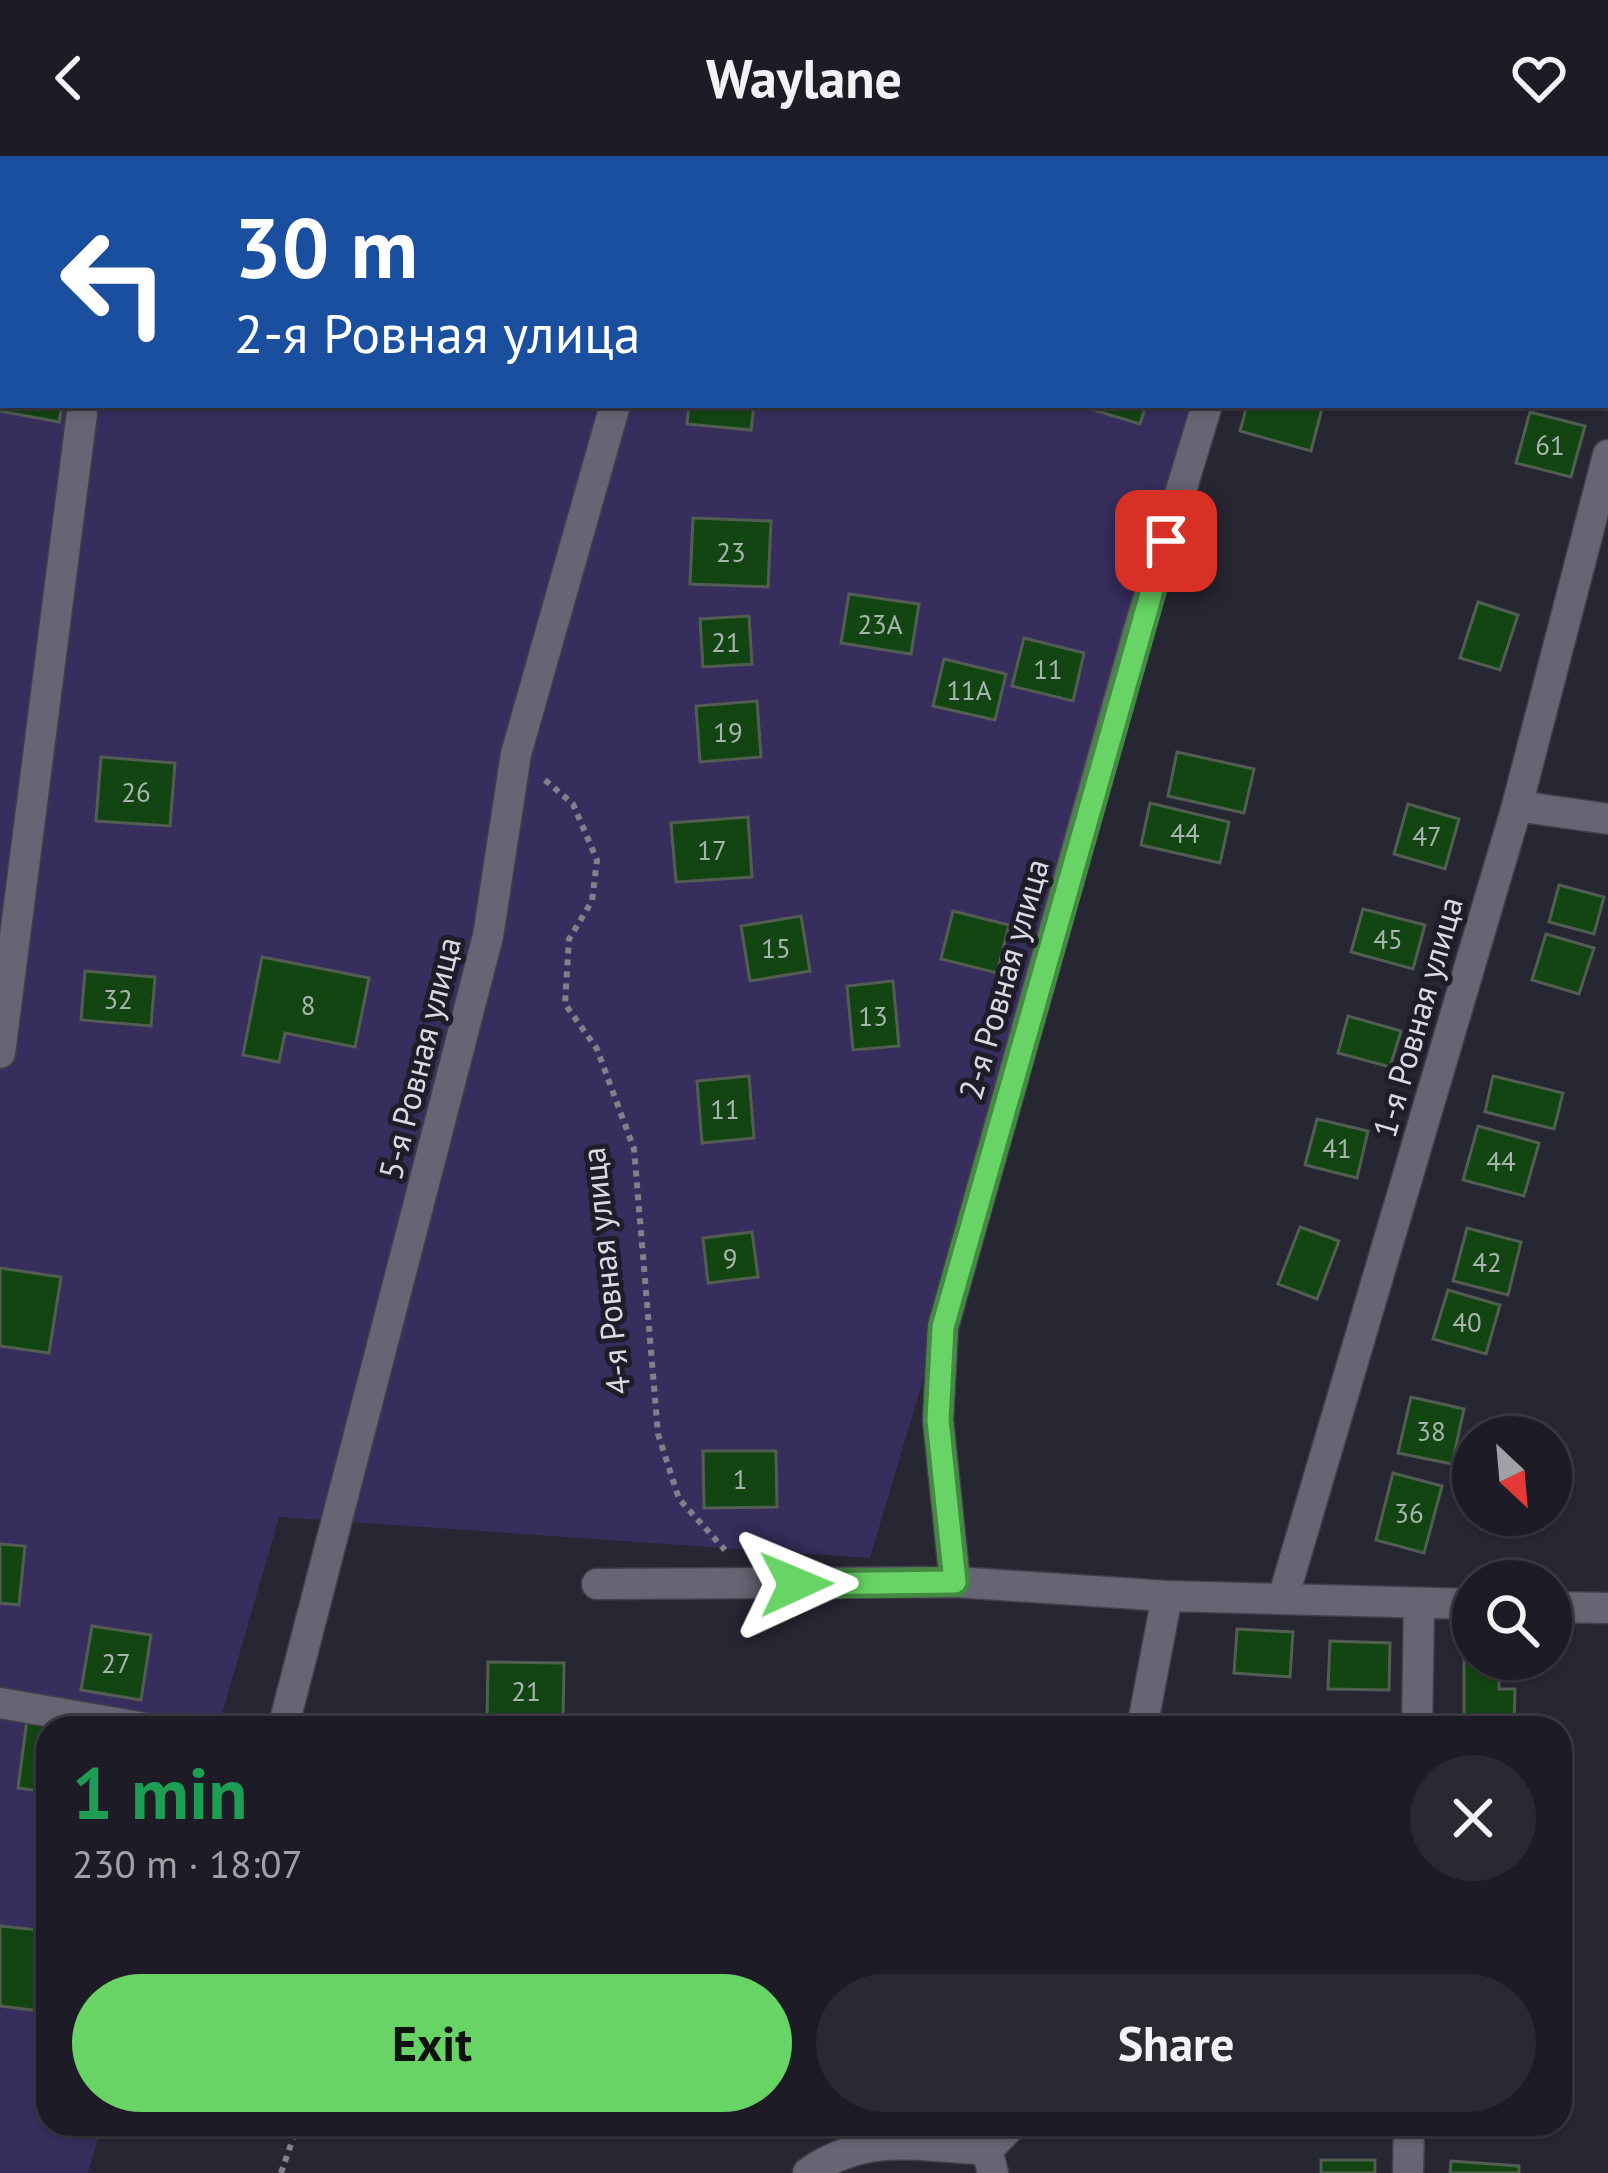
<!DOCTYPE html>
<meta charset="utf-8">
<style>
:root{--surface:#1d1c26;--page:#2a2932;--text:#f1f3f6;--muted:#a0a1a7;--line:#3b3a43;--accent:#68d465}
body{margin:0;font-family:"PT Sans",sans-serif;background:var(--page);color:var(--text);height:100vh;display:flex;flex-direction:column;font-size:45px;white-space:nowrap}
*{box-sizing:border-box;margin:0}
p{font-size:39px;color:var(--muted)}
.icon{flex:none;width:66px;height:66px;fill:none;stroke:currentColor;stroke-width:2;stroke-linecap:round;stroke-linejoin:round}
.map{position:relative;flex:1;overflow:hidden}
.drawer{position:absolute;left:36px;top:1560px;width:1536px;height:420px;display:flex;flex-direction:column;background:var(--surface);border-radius:36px;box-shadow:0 3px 9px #0004,0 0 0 3px var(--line)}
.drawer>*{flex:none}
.banner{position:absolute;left:0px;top:0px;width:1608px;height:252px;box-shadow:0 3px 9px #0004,0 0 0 3px var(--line);background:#1a4fa0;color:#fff;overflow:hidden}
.needle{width:78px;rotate:154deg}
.fabs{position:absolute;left:1452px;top:1260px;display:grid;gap:24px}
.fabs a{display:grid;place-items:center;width:120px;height:120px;border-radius:50%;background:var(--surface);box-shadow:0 3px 9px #0004,0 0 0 3px var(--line);font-size:60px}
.pin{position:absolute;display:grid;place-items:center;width:102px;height:102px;color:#fff;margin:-51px;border-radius:24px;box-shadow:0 6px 18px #0006}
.me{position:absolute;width:132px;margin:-66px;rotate:89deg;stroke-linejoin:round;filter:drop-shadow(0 0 9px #0008)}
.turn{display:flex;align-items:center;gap:42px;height:252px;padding:0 36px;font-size:54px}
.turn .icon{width:156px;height:156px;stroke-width:2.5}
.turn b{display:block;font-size:84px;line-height:102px}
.round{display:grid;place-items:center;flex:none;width:126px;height:126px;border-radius:63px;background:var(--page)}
.overview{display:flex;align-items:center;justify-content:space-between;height:204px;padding:0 36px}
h1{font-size:72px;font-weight:600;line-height:90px;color:#1e9e55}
.primary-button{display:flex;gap:24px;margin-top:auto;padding:24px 36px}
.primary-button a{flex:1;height:138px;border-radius:72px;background:var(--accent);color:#111;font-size:48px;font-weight:600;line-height:138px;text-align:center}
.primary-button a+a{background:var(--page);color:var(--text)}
header{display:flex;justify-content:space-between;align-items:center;height:156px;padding:0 36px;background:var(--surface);font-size:54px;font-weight:600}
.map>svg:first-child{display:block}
</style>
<header><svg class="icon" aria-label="back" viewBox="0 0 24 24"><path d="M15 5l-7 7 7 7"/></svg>Waylane<svg class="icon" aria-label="heart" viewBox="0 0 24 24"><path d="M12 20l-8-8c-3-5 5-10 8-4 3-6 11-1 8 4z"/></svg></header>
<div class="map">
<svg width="1608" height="2017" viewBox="0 0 1608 2017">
<rect width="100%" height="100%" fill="#272633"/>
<path fill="#372e5e" d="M0 0H1285L3 3V249H1212L870 1402 279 1361 218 1572H48V1968H102L88 2017H0Z"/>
<path fill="#134513" stroke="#535e52" stroke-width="3" d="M1560 0H1608V41L1605 3Z
M1605 99 1608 100 1607 148H1605Z
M0 184 3 249H62L59 266 0 255Z
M689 249H754L751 274 687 268Z
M1077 249H1146L1140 268Z
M1247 249H1323L1311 295 1240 275Z
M1530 256 1585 270 1571 321 1516 307Z
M693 362 771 365 768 431 690 428Z
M849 438 919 448 911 498 841 487Z
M1478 446 1518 459 1500 514 1460 502Z
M749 460 752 508 703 511 700 463Z
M1024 482 1084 497 1073 545 1012 530Z
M944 503 1006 518 995 564 933 550Z
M757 545 761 601 700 606 696 550Z
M1177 596 1254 613 1244 657 1168 640Z
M101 601 175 607 170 670 96 665Z
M1150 647 1229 666 1220 707 1141 689Z
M1408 648 1459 663 1445 713 1394 698Z
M748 661 752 721 676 726 671 667Z
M1559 729 1604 741 1594 778 1549 766Z
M1363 753 1425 769 1413 813 1351 796Z
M953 755 1009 769 997 817 941 803Z
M801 760 810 815 750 825 741 770Z
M1546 778 1594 792 1579 838 1532 824Z
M262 801 369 822 355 891 285 877 279 906 243 899Z
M85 815 155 821 151 870 81 864Z
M893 825 899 890 853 894 847 830Z
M1348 860 1401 875 1390 911 1338 897Z
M749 920 754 982 702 987 697 925Z
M1493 920 1563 937 1554 973 1485 956Z
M1317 963 1368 975 1357 1022 1305 1009Z
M1478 970 1539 987 1524 1040 1463 1024Z
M1300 1071 1339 1085 1317 1143 1278 1128Z
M1467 1072 1521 1086 1508 1139 1453 1125Z
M752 1076 758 1121 708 1127 703 1082Z
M0 1112 61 1121 49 1197 0 1190Z
M1448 1134 1500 1149 1486 1198 1433 1183Z
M1411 1241 1464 1253 1452 1308 1398 1297Z
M703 1295H776L777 1351 704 1352Z
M1393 1317 1442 1330 1424 1397 1376 1384Z
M0 1388 25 1390 19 1449 0 1447Z
M92 1470 151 1479 141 1544 81 1534Z
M1237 1473 1293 1476 1290 1521 1234 1517Z
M1330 1485 1390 1487 1389 1534 1328 1533Z
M1464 1493H1473V1503H1499V1533H1515L1514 1571H1464Z
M488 1506 564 1507 563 1565 487 1563Z
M27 1564 77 1572H48V1636L18 1632Z
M0 1770 48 1775V1856L0 1850Z
M1321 2004H1375V2017H1321Z
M1451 2005 1519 2010V2017H1450Z"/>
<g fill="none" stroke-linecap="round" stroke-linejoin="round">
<defs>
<path id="minor" d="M128 3 129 0
M684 3 685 0
M903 3 904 0
M1283 3 1284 0
M0 150H3
M1517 650 1608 663
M0 897 83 249
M955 1426 938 1264 943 1171 1138 476 1207 249
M597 1428 955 1426 1167 1440 1473 1448
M1284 1439 1517 650 1608 299
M1551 1451 1608 1452
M0 1547 145 1572
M283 1572 488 780 516 598 615 249
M1142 1572 1167 1440
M1417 1572 1419 1447
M808 2017C866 1976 919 1990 987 1994
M993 2017 987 1994 1013 1968
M1408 2017 1409 1968"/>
</defs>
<use href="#minor" stroke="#41404a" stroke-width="33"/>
<path stroke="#81808b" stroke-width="6" stroke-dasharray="6 6" stroke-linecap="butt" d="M545 624 573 648 597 704 592 745 569 783 565 848 597 893 634 993 658 1278 679 1343 725 1394
M281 2017 298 1968"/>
<use href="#minor" stroke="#666573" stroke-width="30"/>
</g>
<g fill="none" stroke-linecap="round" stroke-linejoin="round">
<defs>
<path id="route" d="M796 1428 955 1426 938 1264 943 1171 1166 385"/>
</defs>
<use href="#route" stroke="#448a42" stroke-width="30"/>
<use href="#route" stroke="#68d465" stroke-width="21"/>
</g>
<g text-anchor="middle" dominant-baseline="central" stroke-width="10" stroke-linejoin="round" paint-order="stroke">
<g font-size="27" fill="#a9b5af">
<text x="1550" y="289">61</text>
<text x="731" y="396">23</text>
<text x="880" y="468">23А</text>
<text x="726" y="486">21</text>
<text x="1048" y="513">11</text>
<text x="969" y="534">11А</text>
<text x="728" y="576">19</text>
<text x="136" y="636">26</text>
<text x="1185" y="677">44</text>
<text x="1427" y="680">47</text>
<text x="712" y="694">17</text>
<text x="1388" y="783">45</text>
<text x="776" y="792">15</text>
<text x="118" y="843">32</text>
<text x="308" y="849">8</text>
<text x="873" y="860">13</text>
<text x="725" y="953">11</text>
<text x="1337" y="992">41</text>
<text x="1501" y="1005">44</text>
<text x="730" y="1102">9</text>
<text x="1487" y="1106">42</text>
<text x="1467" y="1166">40</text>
<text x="1431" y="1275">38</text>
<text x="740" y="1323">1</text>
<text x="1409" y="1357">36</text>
<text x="116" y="1507">27</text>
<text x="526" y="1535">21</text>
</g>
<g font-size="33" fill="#dbdae3" stroke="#1e1d29">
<text transform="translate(1003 823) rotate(-74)">2-я Ровная улица</text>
<text transform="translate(1417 861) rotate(-74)">1-я Ровная улица</text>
<text transform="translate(419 902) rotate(-76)">5-я Ровная улица</text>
<text transform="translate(605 1115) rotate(-96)">4-я Ровная улица</text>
</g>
</g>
</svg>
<div class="fabs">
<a><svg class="needle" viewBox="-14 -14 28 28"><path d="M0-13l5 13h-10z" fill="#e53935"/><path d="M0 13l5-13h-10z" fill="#a0a1a7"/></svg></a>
<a><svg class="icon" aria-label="search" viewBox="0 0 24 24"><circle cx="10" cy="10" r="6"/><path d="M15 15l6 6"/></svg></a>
</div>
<div class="pin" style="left:1166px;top:385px;background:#d93025"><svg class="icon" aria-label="arrive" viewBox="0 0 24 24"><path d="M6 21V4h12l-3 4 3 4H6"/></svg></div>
<svg class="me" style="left:796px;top:1428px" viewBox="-20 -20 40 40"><path d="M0-17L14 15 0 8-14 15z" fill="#68d465" stroke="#fff" stroke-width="4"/></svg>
<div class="banner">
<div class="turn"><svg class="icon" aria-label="left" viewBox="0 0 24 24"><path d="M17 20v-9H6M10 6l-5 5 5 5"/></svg><div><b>30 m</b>2-я Ровная улица</div></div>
</div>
<section class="drawer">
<div class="overview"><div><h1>1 min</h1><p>230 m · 18:07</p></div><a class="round"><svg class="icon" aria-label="close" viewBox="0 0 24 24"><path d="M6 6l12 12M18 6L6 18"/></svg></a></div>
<div class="primary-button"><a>Exit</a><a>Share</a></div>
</section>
</div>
